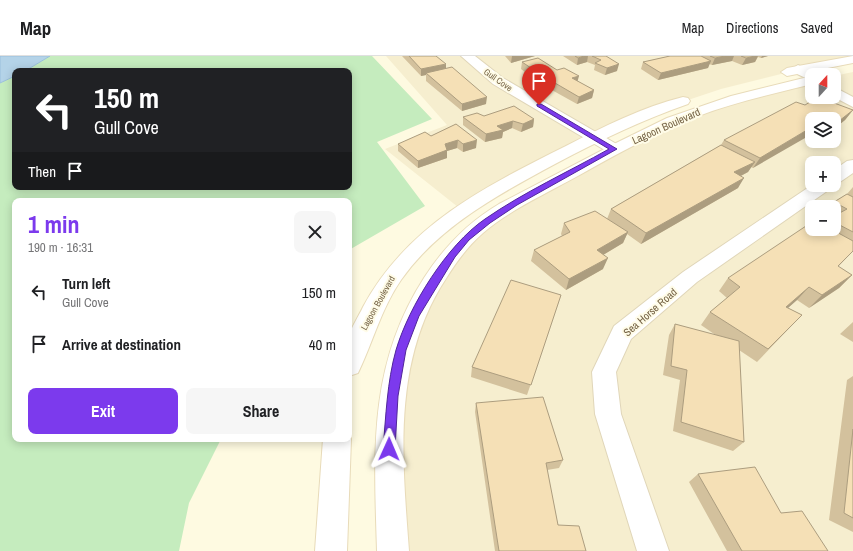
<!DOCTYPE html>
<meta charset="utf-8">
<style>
:root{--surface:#fff;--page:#f6f6f6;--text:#202124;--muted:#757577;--line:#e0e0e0;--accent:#7c3aed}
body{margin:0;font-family:"Archivo Narrow",sans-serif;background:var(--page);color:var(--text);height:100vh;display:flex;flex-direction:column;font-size:15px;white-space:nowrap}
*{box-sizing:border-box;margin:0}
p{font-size:13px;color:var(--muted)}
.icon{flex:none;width:22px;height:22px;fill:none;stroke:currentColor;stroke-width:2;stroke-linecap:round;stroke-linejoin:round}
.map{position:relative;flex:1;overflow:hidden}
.panel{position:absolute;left:12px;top:142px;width:340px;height:244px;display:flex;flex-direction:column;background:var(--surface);border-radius:8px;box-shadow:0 2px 10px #0003}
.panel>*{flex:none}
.top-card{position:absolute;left:12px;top:12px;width:340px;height:122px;border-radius:8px;box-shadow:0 2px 10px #0003;background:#202124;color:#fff;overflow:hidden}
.needle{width:26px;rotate:21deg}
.controls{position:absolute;left:805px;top:12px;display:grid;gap:8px}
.controls a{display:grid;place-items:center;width:36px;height:36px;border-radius:8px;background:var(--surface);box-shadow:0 2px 10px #0003;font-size:20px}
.pin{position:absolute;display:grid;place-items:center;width:34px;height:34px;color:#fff;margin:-41px -17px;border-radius:50% 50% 50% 0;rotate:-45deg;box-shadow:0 0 4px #0007}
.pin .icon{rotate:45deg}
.me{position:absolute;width:44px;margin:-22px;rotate:1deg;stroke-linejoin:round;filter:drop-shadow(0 0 3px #0008)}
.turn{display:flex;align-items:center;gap:14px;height:84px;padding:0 16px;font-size:18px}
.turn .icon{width:52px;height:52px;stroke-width:2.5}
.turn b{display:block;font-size:28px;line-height:34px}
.then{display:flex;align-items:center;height:38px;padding:0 16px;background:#0003;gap:8px;font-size:15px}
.round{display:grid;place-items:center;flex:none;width:42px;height:42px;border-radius:8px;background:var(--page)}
.headline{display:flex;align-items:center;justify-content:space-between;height:68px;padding:0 16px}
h1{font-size:24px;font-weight:800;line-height:30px;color:var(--accent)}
.button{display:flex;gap:8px;margin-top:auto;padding:8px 16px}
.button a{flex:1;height:46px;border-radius:8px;background:var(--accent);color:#fff;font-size:16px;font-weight:800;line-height:46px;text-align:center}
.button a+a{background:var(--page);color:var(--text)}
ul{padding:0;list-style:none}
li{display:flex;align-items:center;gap:12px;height:52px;padding:0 16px}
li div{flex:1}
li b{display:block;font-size:15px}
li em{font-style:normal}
header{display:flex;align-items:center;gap:24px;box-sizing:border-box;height:56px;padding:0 20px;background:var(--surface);border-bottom:1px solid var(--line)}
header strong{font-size:19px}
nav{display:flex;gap:22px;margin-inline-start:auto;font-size:14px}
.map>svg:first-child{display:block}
</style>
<header>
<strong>Map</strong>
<nav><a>Map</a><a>Directions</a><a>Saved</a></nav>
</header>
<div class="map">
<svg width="853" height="495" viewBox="0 0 853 495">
<rect width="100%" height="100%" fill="#fefae1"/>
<path fill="#f6eecf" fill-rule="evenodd" d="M386 0H853L721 33 676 48 594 82 463 155 385 93 447 69Z
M853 16V495H393L389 421 415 260 487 165 664 69 812 24V41H834V20ZM812 63H834V85H812ZM812 107H834V129H812ZM812 151H834V173H812Z"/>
<path fill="#c5ecbe" d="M50 0H372L432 63 377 86 425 150 349 194V145H15V383H221L189 447 179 495H0V27L15 20V131H349V15H25Z"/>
<path fill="#b4d3e8" stroke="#9ac0db" d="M0 0H50L25 15H15V20L0 27Z"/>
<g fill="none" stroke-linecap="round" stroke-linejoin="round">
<defs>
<path id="street" d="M461 0H475L503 22 620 90 622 93 620 96 614 98 608 96 493 28Z
M798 9 817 19H812V25L793 16 792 13Z
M834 31 853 41V51L834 41Z
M853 104V117L840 126 834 127V114L847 105Z
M812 129H833L830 133 697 226 631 283 616 316 621 358 669 495H637L595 358 592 316 614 270 683 216Z"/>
<path id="secondary" d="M853 0V7L787 20 781 16 787 12Z
M812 20V28C773 38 734 46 696 61 655 77 615 99 576 121 545 138 510 154 483 177 468 190 457 205 447 221 392 303 402 401 409 495H377C374 396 368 309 424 222 444 191 467 167 499 148L614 88 667 62 731 40Z
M683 41 688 42 690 45 688 48C642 64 598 85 555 108 499 138 438 171 401 224 381 253 373 286 358 317L349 320C349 308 347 293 349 281 351 271 359 260 363 251 407 169 486 130 566 90 603 71 642 51 683 41Z
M349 379 351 383 347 495H315L323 383H349Z"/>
</defs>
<use href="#street" stroke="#e0d6b9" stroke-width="2"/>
<use href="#secondary" stroke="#e8dbb9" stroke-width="2"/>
<use href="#street" fill="#fff" fill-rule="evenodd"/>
<use href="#secondary" fill="#fff" fill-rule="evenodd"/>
</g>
<path fill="#d3c19d" d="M402 0H436L446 13 486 48 462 55 426 25V19L421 20Z
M505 0H535L511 7Z
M563 0H606L617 15 605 19 594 14 595 9 587 6 577 9Z
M670 0H768L761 2 758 1 755 6 742 9 732 5 712 9 709 8 708 12 658 24 641 13 643 6Z
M522 6 577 25 594 34 592 42 577 48 541 28 521 13Z
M805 49 853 54 845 64 834 73V63H812L753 112 751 111 748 116 741 120 738 132 641 188 627 178 623 187 603 199V213L566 234 531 205 534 194 562 180 561 178 564 167 607 163 611 153 721 89 724 84Z
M484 60 534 63 533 71 521 76 512 72 503 76 502 82 485 86 463 69V61Z
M456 68 476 92 463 96 457 92 447 95V102L418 112 398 95V88L431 80Z
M853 131V195L838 211 852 219 839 232 809 252 797 244 788 252 802 259 757 306 739 294 744 386 733 395 673 375 680 324 663 319 669 279 675 268 717 280 701 269 710 256 727 242 719 235 728 222 812 173H834V151H830L834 146 847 138Z
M561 239 527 339 471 321 472 311Z
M853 266V286L840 278Z
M853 320V476L829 464 847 324Z
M476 347 563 404 559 412 547 414 558 469 586 495H495L475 356Z
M698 418 781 457 828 495H727L689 426Z"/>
<path fill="#ac9d7f" d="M512 0H535L511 7Z
M584 0H588L587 6 577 9 578 2Z
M725 0H734L732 5 712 9 715 2Z
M755 0H758L755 6 742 9 746 2Z
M762 0H768L761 2Z
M711 5 708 12 658 24 661 17Z
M446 8V15L426 17V19L421 20V13Z
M619 8 617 15 605 19 607 12Z
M579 20 577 27 572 22Z
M594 34 592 42 577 48 579 41Z
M487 41 486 48 462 55V48Z
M853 54 845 64 834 73V72L839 65Z
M534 63 533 71 521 76 523 68Z
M513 65 512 72 503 76 502 82 485 86 486 78 497 70Z
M812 71V78L753 112 760 102Z
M458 84 457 92 447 95V102L418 112V105L445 88Z
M477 84 476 92 463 96V88Z
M755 106 748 116 727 127 734 116Z
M744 122 738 132 641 188 646 177Z
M628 176 623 187 593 205 597 194Z
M608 202 603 213 566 234 569 223Z
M852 219 839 232 809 252 822 239Z
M809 231 797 244 774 264 786 251Z"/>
<path fill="#f5e0b6" stroke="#ac9d7f" d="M409 0H436L446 8 421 13Z
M575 0H584L578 2Z
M592 0H606L619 8 607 12 595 7 601 4Z
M670 0H701L711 5 661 17 643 6Z
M710 0H725L715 2Z
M741 0H755L746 2Z
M538 2 557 14 564 12 579 20 572 22 594 34 579 41 543 20 522 6Z
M452 11 487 41 462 48 426 17Z
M818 41 853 54 839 65 829 62 826 63H812V71L760 102 724 84 796 46 805 49Z
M514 50 534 63 523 68 513 65 497 70 503 74 486 78 463 61 477 57 484 60Z
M456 68 477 84 463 88 458 84 445 88 447 94 418 105 398 88 425 76 431 80Z
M721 89 755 106 734 116 744 122 646 177 611 153Z
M847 138 853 141V176L834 166V160L847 153 834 146Z
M595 155 628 176 597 194 608 202 569 223 534 194 570 176 564 167Z
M812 166V173H831L853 185V195L838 210 852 219 822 239 809 231 786 251 802 259 768 293 710 256 740 231 728 222Z
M511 224 561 239 531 329 472 311Z
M675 268 739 285 744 386 681 366 687 314 671 310Z
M543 341 563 404 546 407 558 469 579 470 586 495H499L476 347Z
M853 373V462L844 457Z
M755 411 781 457 802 455 828 495H742L698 418Z"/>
<path fill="#7c3aed" stroke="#51269a" d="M537 48H541L617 93 517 149 490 167 469 184 455 201 419 260 406 294 398 340 395 393 393 397 389 399 385 397 383 393C386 360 387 326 396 294 409 250 447 189 485 163 524 136 568 116 609 93L537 50Z"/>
<g text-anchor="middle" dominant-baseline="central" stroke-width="4" stroke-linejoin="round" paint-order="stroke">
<g font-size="9" fill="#766446" stroke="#fffce8">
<text transform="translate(498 24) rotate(35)">Gull Cove</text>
<text transform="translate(378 247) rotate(-61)">Lagoon Boulevard</text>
</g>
<g font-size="11" fill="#766446" stroke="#fffce8">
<text transform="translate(666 70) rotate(-24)">Lagoon Boulevard</text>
<text transform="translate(650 256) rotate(-41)">Sea Horse Road</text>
</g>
</g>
</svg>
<div class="controls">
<a><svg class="needle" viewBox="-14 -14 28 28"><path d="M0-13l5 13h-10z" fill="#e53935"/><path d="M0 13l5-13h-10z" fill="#757577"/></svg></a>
<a><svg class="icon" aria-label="layers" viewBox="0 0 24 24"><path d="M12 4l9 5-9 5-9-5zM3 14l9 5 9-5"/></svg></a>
<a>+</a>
<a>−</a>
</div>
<div class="pin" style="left:539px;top:49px;background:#d93025"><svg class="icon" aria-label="arrive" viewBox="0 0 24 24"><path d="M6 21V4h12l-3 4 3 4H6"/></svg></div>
<svg class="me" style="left:389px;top:393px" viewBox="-20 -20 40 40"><path d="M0-17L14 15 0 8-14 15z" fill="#7c3aed" stroke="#fff" stroke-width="4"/></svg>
<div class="top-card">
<div class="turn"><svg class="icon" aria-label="left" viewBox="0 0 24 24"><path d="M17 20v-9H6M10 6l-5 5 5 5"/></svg><div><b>150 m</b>Gull Cove</div></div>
<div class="then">Then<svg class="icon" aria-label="arrive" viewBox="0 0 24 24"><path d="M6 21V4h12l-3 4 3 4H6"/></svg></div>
</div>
<section class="panel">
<div class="headline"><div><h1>1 min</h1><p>190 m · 16:31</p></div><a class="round"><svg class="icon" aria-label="close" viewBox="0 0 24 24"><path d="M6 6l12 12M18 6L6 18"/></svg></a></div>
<ul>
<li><svg class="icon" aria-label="left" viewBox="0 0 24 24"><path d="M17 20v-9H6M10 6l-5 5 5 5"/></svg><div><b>Turn left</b><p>Gull Cove</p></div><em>150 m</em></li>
<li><svg class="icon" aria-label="arrive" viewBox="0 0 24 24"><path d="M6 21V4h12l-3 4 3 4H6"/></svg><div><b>Arrive at destination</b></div><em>40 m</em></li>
</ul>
<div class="button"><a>Exit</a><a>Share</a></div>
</section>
</div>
